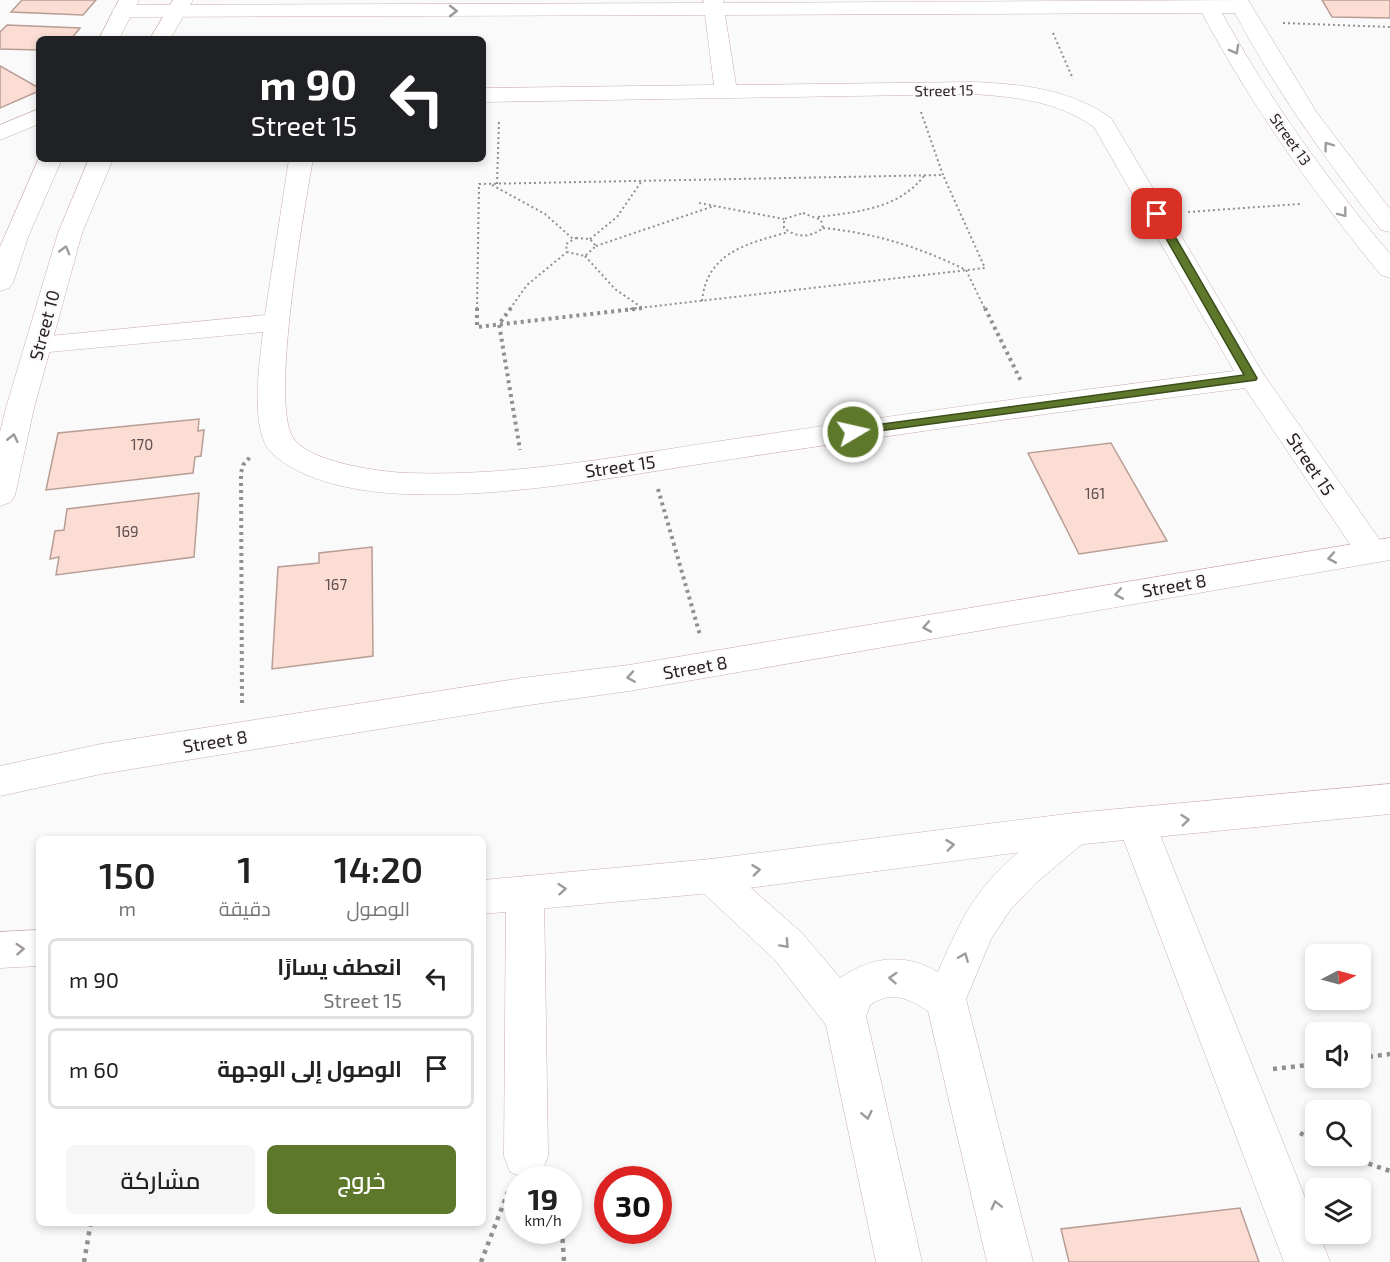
<!DOCTYPE html>
<html lang="ar">
<meta charset="utf-8">
<style>
:root{--surface:#fff;--page:#f6f6f6;--text:#222;--muted:#767676;--line:#e0e0e0;--accent:#5d772b}
body{margin:0;font-family:"Exo 2",Cairo,sans-serif;background:var(--page);color:var(--text);direction:rtl;height:100vh;display:flex;flex-direction:column;font-size:22px;white-space:nowrap}
*{box-sizing:border-box;margin:0}
p{font-size:20px;color:var(--muted)}
.icon{flex:none;width:33px;height:33px;fill:none;stroke:currentColor;stroke-width:2;stroke-linecap:round;stroke-linejoin:round}
.map{position:relative;flex:1;overflow:hidden;direction:ltr}
.panel{position:absolute;left:36px;top:836px;width:450px;height:390px;display:flex;flex-direction:column;background:var(--surface);border-radius:9px;box-shadow:0 3px 9px #0003;direction:rtl}
.panel>*{flex:none}
.banner{position:absolute;left:36px;top:36px;width:450px;height:126px;border-radius:9px;box-shadow:0 3px 9px #0003;direction:rtl;background:#202124;color:#fff;overflow:hidden}
.needle{width:39px;rotate:84deg}
.fabs{position:absolute;left:1305px;top:944px;display:grid;gap:12px}
.fabs a{display:grid;place-items:center;width:66px;height:66px;border-radius:9px;background:var(--surface);box-shadow:0 3px 9px #0003;font-size:30px}
.speed{position:absolute;left:504px;top:1166px;display:flex;gap:12px;font-size:30px;font-weight:700;text-align:center}
.speed>*{display:grid;place-content:center;width:78px;height:78px;border-radius:50%;background:var(--surface);box-shadow:0 3px 9px #0003;line-height:1}
.speed small{font-size:15px;font-weight:400}
.speed .limit{border:9px solid #d22;background:#fff;color:#111}
.pin{position:absolute;display:grid;place-items:center;width:51px;height:51px;color:#fff;margin:-26px;border-radius:12px;box-shadow:0 3px 9px #0006}
.me{position:absolute;width:66px;margin:-33px;rotate:81deg;stroke-linejoin:round;filter:drop-shadow(0 0 4px #0008)}
.turn{display:flex;align-items:center;gap:21px;height:126px;padding:0 30px;font-size:27px}
.turn .icon{width:78px;height:78px;stroke-width:2.5}
.turn b{display:block;font-size:42px;line-height:51px}
.eta{display:flex;justify-content:space-evenly;align-items:center;height:102px;text-align:center}
.eta b{font-size:36px;font-weight:600;line-height:42px}
.cta{display:flex;gap:12px;margin-top:auto;padding:12px 30px}
.cta a{flex:1;height:69px;border-radius:9px;background:var(--accent);color:#fff;font-size:24px;font-weight:600;line-height:69px;text-align:center}
.cta a+a{background:var(--page);color:var(--text)}
ul{padding:0;list-style:none}
li{display:flex;align-items:center;gap:18px;height:81px;margin:0 12px 9px;padding:0 18px;border:3px solid var(--line);border-radius:9px}
li div{flex:1}
li b{display:block;font-size:22px}
li em{font-style:normal}
.map>svg:first-child{display:block}
</style>
<div class="map">
<svg width="1390" height="1262" viewBox="0 0 1390 1262">
<rect width="100%" height="100%" fill="#fafafa"/>
<path fill="#fbddd4" stroke="#b89d95" stroke-width="1.5" d="M22 0H96L83 15 11 12Z
M1322 0H1390V18L1332 17Z
M7 25 80 28 71 39H39V50L0 49V32Z
M0 66 39 88V91L0 108Z
M199 419 198 431 204 430 201 456 195 457 193 473 46 490 58 433Z
M1111 443 1167 541 1079 554 1028 453Z
M199 493 194 557 56 575 59 557 50 559 55 531 64 530 67 509Z
M372 547 373 656 272 669 278 567 319 563V553Z
M1240 1208 1259 1262H1069L1061 1229Z"/>
<g fill="none" stroke-linecap="round" stroke-linejoin="round">
<defs>
<path id="minor" d="M703 0H723V3L1248 0 1317 113 1390 209V232L1381 230C1327 162 1276 91 1235 13H1222C1269 99 1327 179 1390 254V278L1381 275C1314 193 1252 107 1202 13L725 15 736 85 973 82C1022 84 1069 89 1111 118L1264 375 1382 543 1387 551 1382 559 1371 562 1360 559 1245 388C1078 409 912 432 746 457 634 473 520 498 407 494 366 493 301 483 271 452 249 430 260 360 263 332L39 353 29 351 26 345 29 339 39 337 265 315 289 159H313C304 210 271 397 292 436 305 462 380 472 407 473 519 477 631 454 741 438 905 414 1069 391 1234 371L1094 127C1057 101 1017 97 973 94L483 102V88L714 85 705 15 122 17 115 15 112 11 115 7 122 5 704 3Z
M39 109V124L0 140V125Z
M1137 809 1150 814 1156 825 1316 1225V1233H1319L1330 1262H1284L1118 825 1124 814Z
M1074 813 1087 818 1093 829 1087 840 1037 882 1010 910 991 939 966 999 1033 1262H987L928 1011C908 998 891 990 870 1005L866 1016 922 1262H876L826 1025 775 960 698 888 692 876 698 864 711 859 724 864 803 934 840 978C871 957 904 952 938 972 965 910 978 884 1032 841 1045 830 1057 819 1074 813Z
M525 876 539 881 544 893 548 1156 542 1172 526 1178 510 1172 504 1156 506 893 511 881Z"/>
<path id="tertiary" d="M119 0H139L119 39H99Z
M173 0H193L170 39H150Z
M39 158 62 159 28 237 13 283 9 288 0 291V247Z
M89 159H113L82 233 34 408 15 495 11 502 0 506V432L6 408 58 233Z
M1390 538V560L629 691 522 706 101 774 0 796V766L101 744 522 678 629 665Z
M1390 784V814L1074 845 711 893 483 914V880L711 859 1074 813Z
M39 930V966L0 968V932Z"/>
</defs>
<use href="#minor" stroke="#cbadaf" stroke-width="1"/>
<use href="#tertiary" stroke="#cbadaf" stroke-width="1"/>
<path stroke="#948f8f" stroke-width="2" stroke-dasharray="2 3" stroke-linecap="butt" d="M1283 23 1390 27
M1053 33 1073 79
M921 112 943 175
M497 184 499 119
M492 185 545 214 573 239
M699 203 784 219
M1188 212 1300 204
M803 213 821 220 823 228C810 238 797 238 784 228V219Z
M818 217C857 212 898 209 924 176
M823 228C875 233 919 247 966 270L985 309
M576 238 590 239 596 246 585 256 567 252 566 244Z
M590 239 617 217 641 182
M596 246 714 206
M585 256 615 289 641 307
M702 301C707 252 747 244 788 232
M477 309 479 184 943 175
M510 309 527 285 567 252
M630 309 985 268 943 175"/>
<path stroke="#948f8f" stroke-width="4" stroke-dasharray="3 4" stroke-linecap="butt" d="M477 308V327L643 308
M511 308 499 324 520 450
M985 308 1021 381
M658 489 700 635
M242 703 241 473 243 465 251 456"/>
<path stroke="#948f8f" stroke-width="4.5" stroke-dasharray="4 5" stroke-linecap="butt" d="M1360 1058 1390 1054
M1273 1069 1316 1064
M1300 1133 1316 1141
M1343 1155 1390 1171
M562 1230 564 1262
M84 1262 91 1222
M481 1262 508 1192"/>
<use href="#minor" fill="#fff" fill-rule="evenodd"/>
<use href="#tertiary" fill="#fff" fill-rule="evenodd"/>
</g>
<defs><path id="oneway-chevron" d="M-2-3.5L2.5 0L-2 3.5" fill="none" stroke-width="1.6" stroke-linecap="round" stroke-linejoin="round" transform="scale(1.5)"/></defs>
<g stroke="#a09b9b">
<use href="#oneway-chevron" transform="translate(453 11)"/>
<use href="#oneway-chevron" transform="translate(1235 50) rotate(61)"/>
<use href="#oneway-chevron" transform="translate(1328 146) rotate(-126)"/>
<use href="#oneway-chevron" transform="translate(1343 213) rotate(52)"/>
<use href="#oneway-chevron" transform="translate(65 250) rotate(-74)"/>
<use href="#oneway-chevron" transform="translate(13 438) rotate(-77)"/>
<use href="#oneway-chevron" transform="translate(1332 558) rotate(170)"/>
<use href="#oneway-chevron" transform="translate(1119 594) rotate(170)"/>
<use href="#oneway-chevron" transform="translate(927 627) rotate(170)"/>
<use href="#oneway-chevron" transform="translate(631 677) rotate(171)"/>
<use href="#oneway-chevron" transform="translate(1185 820) rotate(-6)"/>
<use href="#oneway-chevron" transform="translate(950 845) rotate(-7)"/>
<use href="#oneway-chevron" transform="translate(756 870) rotate(-7)"/>
<use href="#oneway-chevron" transform="translate(562 889) rotate(-5)"/>
<use href="#oneway-chevron" transform="translate(785 944) rotate(47)"/>
<use href="#oneway-chevron" transform="translate(20 949) rotate(-4)"/>
<use href="#oneway-chevron" transform="translate(964 957) rotate(-68)"/>
<use href="#oneway-chevron" transform="translate(893 978) rotate(-176)"/>
<use href="#oneway-chevron" transform="translate(867 1115) rotate(78)"/>
<use href="#oneway-chevron" transform="translate(996 1205) rotate(-104)"/>
</g>
<path fill="#5d772b" stroke="#3c4d1c" stroke-width="1.5" d="M1157 211 1162 214 1257 378 1256 380 849 435 847 432 853 428 1244 375 1152 214Z"/>
<g text-anchor="middle" dominant-baseline="central" stroke-width="4.5" stroke-linejoin="round" paint-order="stroke">
<g font-size="15" fill="#2b2021" stroke="#fafafa">
<text transform="translate(944 90) rotate(-1)">Street 15</text>
<text transform="translate(1291 139) rotate(55)">Street 13</text>
</g>
<g font-size="15" fill="#5f4f4e">
<text x="142" y="444">170</text>
<text x="1095" y="493">161</text>
<text x="127" y="531">169</text>
<text x="336" y="584">167</text>
</g>
<g font-size="18" fill="#2b2021" stroke="#fafafa">
<text transform="translate(44 325) rotate(-75)">Street 10</text>
<text transform="translate(1311 464) rotate(56)">Street 15</text>
<text transform="translate(620 466) rotate(-8)">Street 15</text>
<text transform="translate(1174 585) rotate(-10)">Street 8</text>
<text transform="translate(695 667) rotate(-10)">Street 8</text>
<text transform="translate(215 741) rotate(-9)">Street 8</text>
</g>
</g>
</svg>
<div class="fabs">
<a><svg class="needle" viewBox="-14 -14 28 28"><path d="M0-13l5 13h-10z" fill="#e53935"/><path d="M0 13l5-13h-10z" fill="#767676"/></svg></a>
<a><svg class="icon" aria-label="sound" viewBox="0 0 24 24"><path d="M4 9h4l5-4v14l-5-4H4zM17 9q2 3 0 6"/></svg></a>
<a><svg class="icon" aria-label="search" viewBox="0 0 24 24"><circle cx="10" cy="10" r="6"/><path d="M15 15l6 6"/></svg></a>
<a><svg class="icon" aria-label="layers" viewBox="0 0 24 24"><path d="M12 4l9 5-9 5-9-5zM3 14l9 5 9-5"/></svg></a>
</div>
<div class="speed"><div>19<small>km/h</small></div><div class="limit">30</div></div>
<div class="pin" style="left:1157px;top:214px;background:#d93025"><svg class="icon" aria-label="arrive" viewBox="0 0 24 24"><path d="M6 21V4h12l-3 4 3 4H6"/></svg></div>
<svg class="me" style="left:853px;top:432px" viewBox="-20 -20 40 40"><circle r="17" fill="#5d772b" stroke="#fff" stroke-width="3"/><path d="M0-11L8 9 0 5-8 9z" fill="#fff"/></svg>
<div class="banner">
<div class="turn"><svg class="icon" aria-label="left" viewBox="0 0 24 24"><path d="M17 20v-9H6M10 6l-5 5 5 5"/></svg><div><b>90 m</b>Street 15</div></div>
</div>
<section class="panel">
<div class="eta">
<div><b>14:20</b><p>الوصول</p></div>
<div><b>1</b><p>دقيقة</p></div>
<div><b>150</b><p>m</p></div>
</div>
<ul>
<li><svg class="icon" aria-label="left" viewBox="0 0 24 24"><path d="M17 20v-9H6M10 6l-5 5 5 5"/></svg><div><b>انعطف يسارًا</b><p>Street 15</p></div><em>90 m</em></li>
<li><svg class="icon" aria-label="arrive" viewBox="0 0 24 24"><path d="M6 21V4h12l-3 4 3 4H6"/></svg><div><b>الوصول إلى الوجهة</b></div><em>60 m</em></li>
</ul>
<div class="cta"><a>خروج</a><a>مشاركة</a></div>
</section>
</div>
